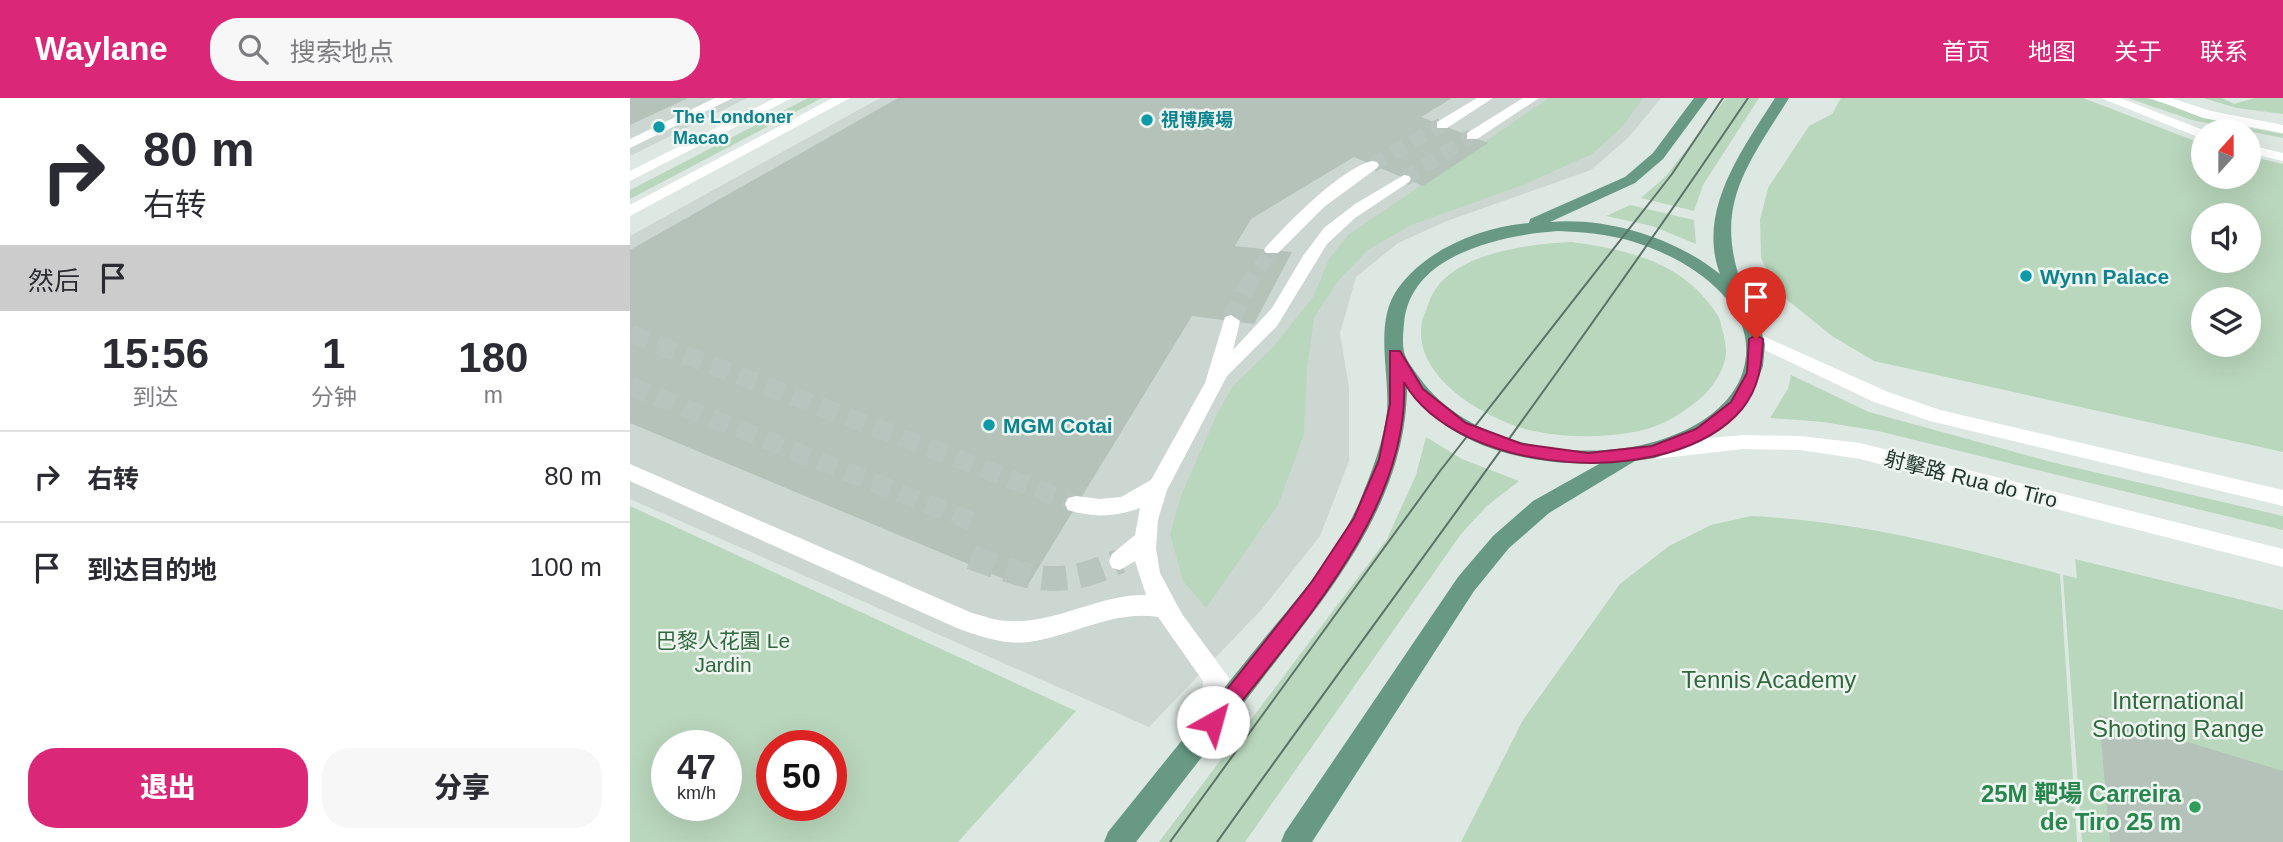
<!DOCTYPE html>
<html lang="zh">
<meta charset="utf-8">
<style>
:root{--surface:#fff;--page:#f7f7f7;--text:#2b2b33;--muted:#7c7c81;--line:#e1e1e2;--accent:#db2777}
body{margin:0;font-family:Helvetica,"Noto Sans SC",sans-serif;background:var(--page);color:var(--text);height:100vh;display:flex;flex-direction:column;font-size:26px;white-space:nowrap}
*{box-sizing:border-box;margin:0}
p{font-size:23px;color:var(--muted)}
.icon{flex:none;width:38px;height:38px;fill:none;stroke:currentColor;stroke-width:2;stroke-linecap:round;stroke-linejoin:round}
.map{position:relative;flex:1;overflow:hidden}
.sheet{display:flex;flex-direction:column;background:var(--surface);width:630px}
.sheet>*{flex:none}
.hud{background:#fff;color:var(--text);overflow:hidden}
.needle{width:46px;rotate:21deg}
.tools{position:absolute;left:1561px;top:21px;display:grid;gap:14px}
.tools a{display:grid;place-items:center;width:70px;height:70px;border-radius:50%;background:var(--surface);box-shadow:0 7px 28px #0002;font-size:35px}
.speed{position:absolute;left:21px;top:632px;display:flex;gap:14px;font-size:35px;font-weight:700;text-align:center}
.speed>*{display:grid;place-content:center;width:91px;height:91px;border-radius:50%;background:var(--surface);box-shadow:0 7px 28px #0002;line-height:1}
.speed small{font-size:18px;font-weight:400}
.speed .limit{border:10px solid #d22;background:#fff;color:#111}
.pin{position:absolute;display:grid;place-items:center;width:60px;height:60px;color:#fff;margin:-72px -30px;border-radius:50% 50% 50% 0;rotate:-45deg;box-shadow:0 0 7px #0007}
.pin .icon{rotate:45deg}
.me{position:absolute;width:77px;margin:-38px;rotate:38deg;stroke-linejoin:round;filter:drop-shadow(0 0 5px #0008)}
.turn{display:flex;align-items:center;gap:24px;height:147px;padding:0 28px;font-size:32px}
.turn .icon{width:91px;height:91px;stroke-width:2.5}
.turn b{display:block;font-size:49px;line-height:60px}
.then{display:flex;align-items:center;height:66px;padding:0 28px;background:#0003;gap:14px;font-size:26px}
.eta{display:flex;justify-content:space-evenly;align-items:center;height:119px;text-align:center}
.eta b{font-size:42px;font-weight:800;line-height:49px}
.action{display:flex;gap:14px;margin-top:auto;padding:14px 28px}
.action a{flex:1;height:80px;border-radius:28px;background:var(--accent);color:#fff;font-size:28px;font-weight:800;line-height:80px;text-align:center}
.action a+a{background:var(--page);color:var(--text)}
ul{padding:0;list-style:none}
li{display:flex;align-items:center;gap:21px;height:91px;padding:0 28px;border-top:2px solid var(--line)}
li div{flex:1}
li b{display:block;font-size:26px}
li em{font-style:normal}
header{display:flex;align-items:center;gap:42px;box-sizing:border-box;height:98px;padding:0 35px;background:var(--accent);color:#fff}
header strong{font-size:33px}
nav{display:flex;gap:38px;margin-inline-start:auto;font-size:24px}
.search{width:490px;height:63px;background:var(--page);display:flex;align-items:center;gap:18px;box-sizing:border-box;padding:0 24px;border-radius:28px;color:var(--muted);font-size:26px}
main{display:flex;flex:1;min-height:0}
.map>svg:first-child{display:block}
</style>
<header>
<strong>Waylane</strong>
<div class="search"><svg class="icon" aria-label="search" viewBox="0 0 24 24"><circle cx="10" cy="10" r="6"/><path d="M15 15l6 6"/></svg>搜索地点</div>
<nav><a>首页</a><a>地图</a><a>关于</a><a>联系</a></nav>
</header>
<main>
<section class="sheet">
<div class="hud">
<div class="turn"><svg class="icon" aria-label="right" viewBox="0 0 24 24"><path d="M7 20v-9h11M14 6l5 5-5 5"/></svg><div><b>80 m</b>右转</div></div>
<div class="then">然后<svg class="icon" aria-label="arrive" viewBox="0 0 24 24"><path d="M6 21V4h12l-3 4 3 4H6"/></svg></div>
</div>
<div class="eta">
<div><b>15:56</b><p>到达</p></div>
<div><b>1</b><p>分钟</p></div>
<div><b>180</b><p>m</p></div>
</div>
<ul>
<li><svg class="icon" aria-label="right" viewBox="0 0 24 24"><path d="M7 20v-9h11M14 6l5 5-5 5"/></svg><div><b>右转</b></div><em>80 m</em></li>
<li><svg class="icon" aria-label="arrive" viewBox="0 0 24 24"><path d="M6 21V4h12l-3 4 3 4H6"/></svg><div><b>到达目的地</b></div><em>100 m</em></li>
</ul>
<div class="action"><a>退出</a><a>分享</a></div>
</section>
<div class="map">
<svg width="1653" height="744" viewBox="0 0 1653 744">
<rect width="100%" height="100%" fill="#dee8e2"/>
<path fill="#ccd7d1" d="M0 0H117L0 58Z
M250 0H1031L999 39 961 72 817 123 768 145 726 179 710 235 719 290V363L690 438 632 511 519 629 0 401V138Z"/>
<path fill="#b9d7bc" fill-rule="evenodd" d="M178 0H192L0 101V92Z
M919 0H1013L992 29 962 56 893 87 781 127 738 152 708 183 684 220 677 270 674 336 648 407 576 510 553 483 540 436 552 395 587 316 603 288 643 249 683 199 699 161 718 137Z
M1096 0H1129L1073 87 1064 113 1011 100 1036 78Z
M1211 0H1453L1573 46V79H1619V58L1653 66V354L1244 263 1202 238 1146 193 1131 160 1130 122 1138 90 1179 28 1202 16ZM1573 117H1619V163H1573ZM1573 201H1619V247H1573Z
M1498 0H1516L1610 28 1653 36V40L1562 22Z
M1573 0H1592L1604 6 1625 0H1653V16L1607 10Z
M1000 107 1064 122 1066 146 1022 128 976 118Z
M942 144C992 151 1045 162 1078 204 1083 211 1090 218 1091 227 1093 235 1096 244 1096 253 1096 269 1084 288 1073 298 1055 314 1033 328 1009 333 975 340 937 340 903 333 859 323 781 280 792 224 793 218 797 211 799 204 816 155 898 146 942 144Z
M1161 277 1239 314 1425 365 1653 418V432L1248 333 1193 324 1140 320 1158 291Z
M796 339 832 361 889 383 857 408 831 436 615 744H529L757 441 786 377Z
M0 408 446 613 328 744H0ZM37 648H96V707H37ZM142 648H201V707H142Z
M1121 418C1227 423 1328 449 1430 476L1447 744H831L893 622 990 486 1039 448 1081 427Z
M1445 461 1653 512V744H1452L1433 477 1447 480Z"/>
<path fill="#b4c2ba" d="M0 0H58L0 27Z
M268 0H822L791 19 858 45 793 88 724 59 621 121 605 148 662 154 624 226 562 218 396 490 0 325V152Z
M1469 617 1653 673V744H1480Z"/>
<g fill="none" stroke-linecap="round" stroke-linejoin="round">
<path stroke="#b8c4be" stroke-width="15" stroke-dasharray="15 8" stroke-linecap="butt" d="M742 67 812 27
M774 81 842 38
M616 189 642 152"/>
<path stroke="#b8c4be" stroke-width="19" stroke-dasharray="19 10" stroke-linecap="butt" d="M601 223 617 187
M0 236 446 406
M0 288 351 427"/>
<path stroke="#b8c4be" stroke-width="25" stroke-dasharray="25 12" stroke-linecap="butt" d="M341 459C402 481 428 492 490 463"/>
<path fill="#fff" fill-rule="evenodd" d="M85 0H103L0 50V41Z
M145 0H162L0 83V73Z
M203 0H220L0 118V107Z
M847 0H863L817 30H807V24Z
M893 0H909L847 41H837V35Z
M1471 0H1490L1576 33H1573V41Z
M1521 0H1541L1581 13 1653 27V35L1573 20Z
M1619 47 1653 55V63L1619 55Z
M742 63 747 64 749 67 747 70 694 109 648 155H636L634 152 636 149C659 124 710 71 742 63Z
M774 77 779 78 781 81 779 84 725 120 697 146 647 228 597 278 537 392 528 422 526 450 530 475 552 516 599 580 596 624 592 633 583 636 574 633 570 624 573 583 528 519C482 512 444 538 399 544 375 547 352 539 329 531L0 383V366L342 515C354 518 366 523 379 523 426 526 469 496 516 497L505 463 490 472 482 470 479 463 482 456 505 437 510 410C485 419 464 420 438 412L435 406 438 400 446 398 470 401 491 399 521 382 575 285 595 219 601 217 610 223 603 252 642 210 673 158 694 130 725 106Z
M1126 235 1258 294 1310 312 1653 392V408L1300 323 1244 304 1120 245 1117 241Z
M1113 337 1170 338 1230 345 1653 451V469L1230 361 1170 352 1113 351 1025 361 1018 358 1015 353 1018 348 1025 345Z"/>
<path fill="#679984" fill-rule="evenodd" d="M1064 0H1078L1033 61 1005 85 920 124C978 119 1045 140 1090 176 1066 112 1113 51 1145 0H1159C1115 71 1081 110 1115 195L1113 198 1128 222 1135 246 1133 268 1123 295 1100 324 1069 344 1025 360 1005 363 919 415 879 450 844 493 682 744H651L655 734 828 479 863 438 903 403 969 366C899 367 820 350 777 290 776 405 699 494 633 580 591 635 548 689 506 744H474L478 734C528 672 578 610 628 548 665 503 705 459 729 405 741 375 753 346 757 314 760 274 743 223 769 189 798 150 852 129 899 125L900 121 995 79 1023 55ZM928 133C953 134 977 136 1001 143 1056 159 1133 206 1113 273 1103 307 1068 329 1036 340 958 368 839 350 789 279 785 273 778 265 775 257 772 249 773 235 774 226 779 156 872 137 928 133Z"/>
<path stroke="#5b7268" stroke-width="2" d="M540 744 810 373 1042 76 1093 0
M587 744C764 496 948 253 1118 0"/>
</g>
<path fill="#db2777" stroke="#8e194d" stroke-width="2" d="M1126 237 1133 241C1132 267 1129 290 1112 311 1042 394 827 378 774 284 780 414 665 533 590 631L583 633 576 631 573 624 576 618 681 485 724 420 749 362 760 306V253H770L793 291 836 325 892 346 958 355 1022 348 1066 331 1101 304 1117 275 1119 241Z"/>
<g fill="#0f9aa8" stroke="#eef5f0" stroke-width="2.5">
<circle cx="517" cy="22" r="7"/>
<circle cx="29" cy="29" r="7"/>
<circle cx="1396" cy="178" r="7"/>
<circle cx="359" cy="327" r="7"/>
</g>
<circle fill="#2e9e5b" stroke="#eef5f0" stroke-width="2.5" cx="1565" cy="709" r="7"/>
<g text-anchor="middle" dominant-baseline="central" stroke-width="5" stroke-linejoin="round" paint-order="stroke">
<g font-size="18" font-weight="bold" fill="#0d838f" stroke="#eef5f0" text-anchor="start">
<text x="43" y="19">The Londoner<tspan x="43" dy="21">Macao</tspan></text>
<text x="531" y="22">視博廣場</text>
</g>
<g font-size="21" font-weight="bold" fill="#0d838f" stroke="#eef5f0" text-anchor="start">
<text x="1410" y="178">Wynn Palace</text>
<text x="373" y="327">MGM Cotai</text>
</g>
<g font-size="21" fill="#21362d" stroke="#eef5f0">
<text transform="translate(1341 381) rotate(14)">射擊路 Rua do Tiro</text>
</g>
<g font-size="21" fill="#30683d" stroke="#eef5f0">
<text x="93" y="542">巴黎人花園 Le<tspan x="93" dy="24">Jardin</tspan></text>
</g>
<g font-size="24" fill="#30683d" stroke="#eef5f0">
<text x="1139" y="581">Tennis Academy</text>
<text x="1548" y="602">International<tspan x="1548" dy="28">Shooting Range</tspan></text>
</g>
<g font-size="24" font-weight="bold" fill="#27864d" stroke="#eef5f0" text-anchor="end">
<text x="1551" y="695">25M 靶場 Carreira<tspan x="1551" dy="28">de Tiro 25 m</tspan></text>
</g>
</g>
</svg>
<div class="tools">
<a><svg class="needle" viewBox="-14 -14 28 28"><path d="M0-13l5 13h-10z" fill="#e53935"/><path d="M0 13l5-13h-10z" fill="#7c7c81"/></svg></a>
<a><svg class="icon" aria-label="sound" viewBox="0 0 24 24"><path d="M4 9h4l5-4v14l-5-4H4zM17 9q2 3 0 6"/></svg></a>
<a><svg class="icon" aria-label="layers" viewBox="0 0 24 24"><path d="M12 4l9 5-9 5-9-5zM3 14l9 5 9-5"/></svg></a>
</div>
<div class="speed"><div>47<small>km/h</small></div><div class="limit">50</div></div>
<div class="pin" style="left:1126px;top:241px;background:#d93025"><svg class="icon" aria-label="arrive" viewBox="0 0 24 24"><path d="M6 21V4h12l-3 4 3 4H6"/></svg></div>
<svg class="me" style="left:583px;top:624px" viewBox="-20 -20 40 40"><circle r="19" fill="#fff"/><path d="M0-13L10 11 0 6-10 11z" fill="#db2777"/></svg>
</div>
</main>
